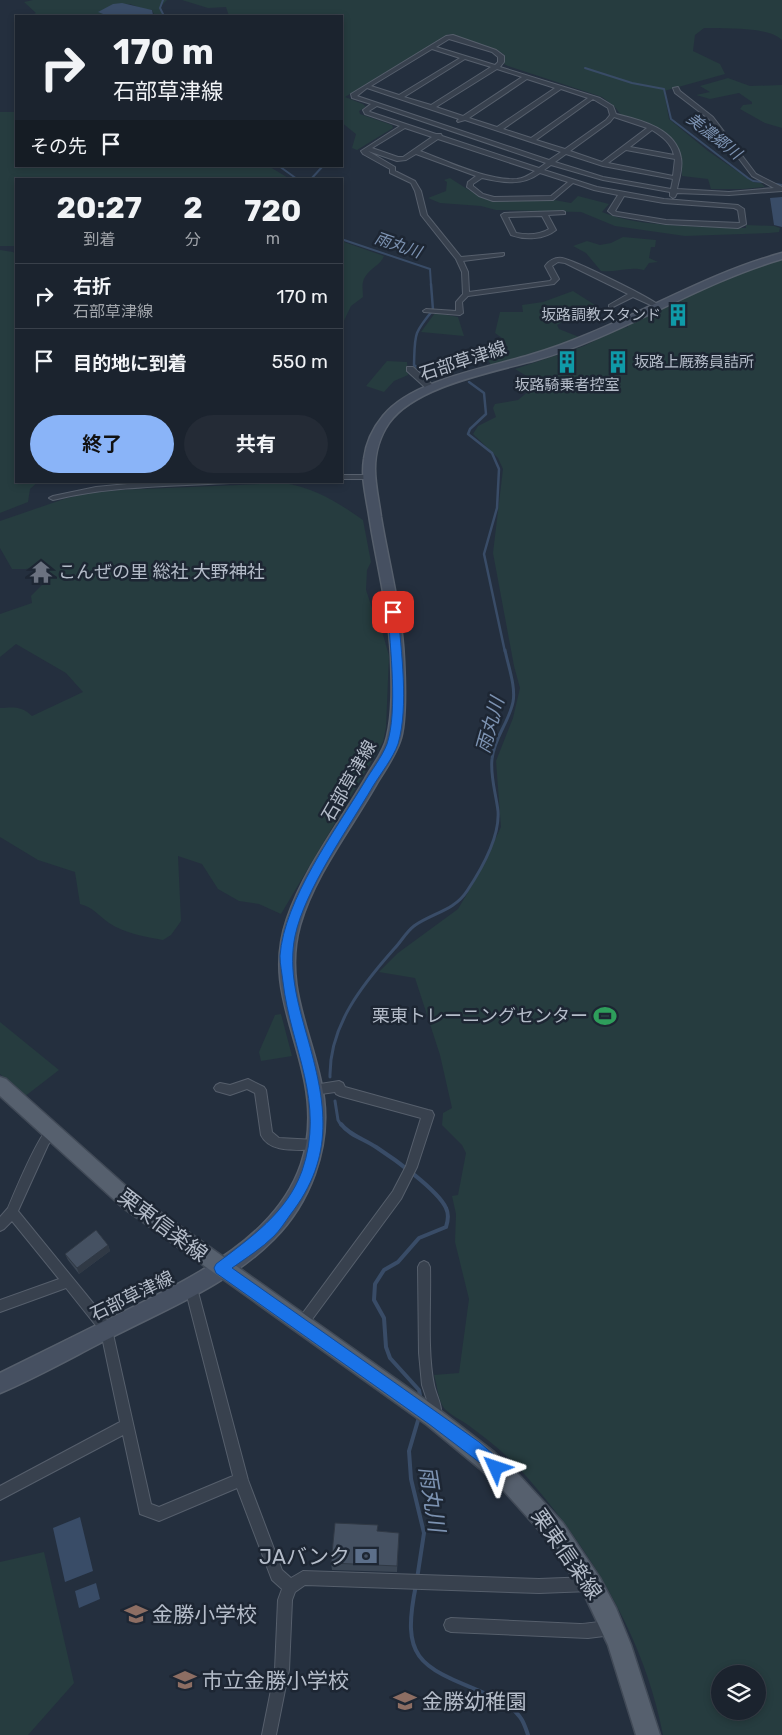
<!DOCTYPE html>
<html lang="ja">
<meta charset="utf-8">
<style>
:root{--surface:#1b232e;--page:#242b36;--text:#f1f3f6;--muted:#a0a4aa;--line:#39404a;--accent:#8ab4f8}
body{margin:0;font-family:Rubik,"Noto Sans JP",sans-serif;background:var(--page);color:var(--text);height:100vh;display:flex;flex-direction:column;font-size:19px;white-space:nowrap}
*{box-sizing:border-box;margin:0}
p{font-size:16px;color:var(--muted)}
.icon{flex:none;width:28px;height:28px;fill:none;stroke:currentColor;stroke-width:2;stroke-linecap:round;stroke-linejoin:round}
.map{position:relative;flex:1;overflow:hidden}
.side{position:absolute;left:15px;top:178px;width:328px;height:305px;display:flex;flex-direction:column;background:var(--surface);border-radius:0px;box-shadow:0 2px 8px #0003,0 0 0 1px var(--line)}
.side>*{flex:none}
.banner{position:absolute;left:15px;top:15px;width:328px;height:152px;border-radius:0px;box-shadow:0 2px 8px #0003,0 0 0 1px var(--line);background:#1b232e;color:var(--text);overflow:hidden}
.fabs{position:absolute;left:711px;top:1665px;display:grid;gap:10px}
.fabs a{display:grid;place-items:center;width:55px;height:55px;border-radius:50%;background:var(--surface);box-shadow:0 2px 8px #0003,0 0 0 1px var(--line);font-size:25px}
.pin{position:absolute;display:grid;place-items:center;width:42px;height:42px;color:#fff;margin:-21px;border-radius:10px;box-shadow:0 2px 8px #0006}
.me{position:absolute;width:55px;margin:-28px;rotate:312deg;stroke-linejoin:round;filter:drop-shadow(0 0 4px #0008)}
.turn{display:flex;align-items:center;gap:18px;height:105px;padding:0 15px;font-size:22px}
.turn .icon{width:65px;height:65px;stroke-width:2.5}
.turn b{display:block;font-size:35px;line-height:42px}
.then{display:flex;align-items:center;height:48px;padding:0 15px;background:#0003;gap:10px;font-size:19px}
.eta{display:flex;justify-content:space-evenly;align-items:center;height:85px;text-align:center}
.eta b{font-size:30px;font-weight:700;line-height:35px}
.primary-button{display:flex;gap:10px;margin-top:auto;padding:10px 15px}
.primary-button a{flex:1;height:58px;border-radius:30px;background:var(--accent);color:#111;font-size:20px;font-weight:700;line-height:58px;text-align:center}
.primary-button a+a{background:var(--page);color:var(--text)}
ul{padding:0;list-style:none}
li{display:flex;align-items:center;gap:15px;height:65px;padding:0 15px;border-top:1px solid var(--line)}
li div{flex:1}
li b{display:block;font-size:19px}
li em{font-style:normal}
.map>svg:first-child{display:block}
</style>
<div class="map">
<svg width="782" height="1735" viewBox="0 0 782 1735">
<rect width="100%" height="100%" fill="#242f3e"/>
<path fill="#263c3f" fill-rule="evenodd" d="M33 0H782V40C767 26 725 29 704 28L695 35 693 51 720 64 725 74 664 91 669 119 708 151 753 182 761 183 765 187 743 189H711L708 179 682 176 681 156 676 146 668 137 622 116 614 106 602 97 508 66 504 64 505 56 502 53 449 34 345 97 363 104 366 107 359 111 360 114 392 125 393 128 357 150 352 148 356 134 341 122V16H229L226 7 208 8 182 0H167L161 6 162 16H155L152 10 143 9 130 4 99 12 108 16H30L36 13 24 2Z
M728 78 750 86 782 85V128L765 123 740 109 743 105 752 104V102L739 93 710 99 696 95 710 92 700 86Z
M16 110V166H260L270 167 290 179H16V246H0V112H14Z
M450 178C464 187 478 197 494 201L554 200 571 203 578 196 609 204 602 212C640 228 703 226 746 228V225L774 226 780 228 779 232 769 233 685 236 615 226 581 212 496 210 481 206 440 203 428 198 446 191 447 182 444 180Z
M623 237 656 240 655 247H651L649 258 658 262 649 263 644 270C628 266 616 273 601 271L586 253 573 246 587 241 600 245 611 243Z
M341 241 384 256C381 265 370 268 365 277 361 283 363 290 363 297L351 306 341 327Z
M0 250 13 252 16 255V481H39L30 489 28 502 0 513Z
M782 259V1735H663C644 1634 586 1542 518 1467 503 1452 486 1438 468 1425 461 1420 449 1414 444 1408 438 1400 437 1384 434 1375L459 1373 469 1299 455 1242 456 1214 452 1196 458 1195 466 1153 462 1145 442 1125 443 1113 452 1108 440 1055 415 978 379 972 398 953 458 909 477 877 501 827 496 761 513 718 520 688 514 666 493 553 503 469 498 458 473 434 478 426 496 417 493 408 495 404 518 400 535 386 530 378 515 369 584 346 620 328 628 327V324L711 283ZM720 1674H758V1711H720Z
M573 291 595 305 557 325 559 329 579 337 546 349 491 365 487 358 476 359V357L500 355 498 349 502 338 495 333 500 312H523L522 305 543 302Z
M435 313 458 317 464 336 421 332Z
M387 361 407 362 408 375 394 381 384 392 366 386Z
M283 483C313 487 339 503 363 520L371 562 367 570 366 590 374 614 382 631 389 656 386 727 383 742 281 914 259 904 239 901 218 889 202 864 178 856 181 921 171 935 163 940C146 937 124 933 109 923 99 916 93 907 80 904L75 872 38 860 0 837V708C14 707 22 706 32 716L83 692 66 673 16 644 0 657V614L32 603 31 596 52 575 45 565 26 569H12L0 548V521L67 498 90 493 118 490Z
M281 1014 292 1056 261 1061 259 1052 275 1015Z
M0 1022 59 1070 24 1097 0 1074Z
M44 1552 74 1683 28 1735H0V1562Z"/>
<path fill="#394c67" d="M122 3 152 10 153 15 108 16 98 12 113 4Z
M782 197V227L774 225 770 198Z
M80 1517 93 1571 65 1582 53 1528Z
M96 1583 100 1599 79 1608 75 1591Z"/>
<g fill="none" stroke-linecap="round" stroke-linejoin="round">
<path stroke="#394c67" stroke-width="2" d="M163 0 160 8 164 16
M585 68 632 83 664 89 671 119 748 178 753 181 763 182
M279 166 297 179
M311 179 323 166
M776 184 782 185
M341 239 430 269 431 285"/>
<path stroke="#394c67" stroke-width="2.5" d="M431 284 433 310C413 334 415 334 414 365L420 370 448 374
M469 382 484 393 486 414 470 429 468 434 492 453 499 469 497 508 484 554 505 652"/>
<path stroke="#394c67" stroke-width="3" d="M330 1077C329 1026 362 985 394 949 401 942 406 932 414 926 432 913 454 911 467 891 481 870 500 838 498 811 496 794 490 776 492 759 494 738 509 722 513 702 516 686 508 666 505 650
M335 1101 338 1120 341 1125"/>
<path stroke="#394c67" stroke-width="4" d="M341 1124C349 1135 364 1139 376 1147 393 1158 438 1190 446 1208 449 1214 448 1221 446 1227L419 1238 398 1262 384 1270 375 1284 374 1300 384 1318 386 1347 390 1358 419 1390 421 1401
M417 1579 424 1533 411 1479 409 1451 419 1417
M416 1585C401 1658 418 1666 482 1692 496 1698 511 1705 520 1717 524 1722 526 1729 528 1735"/>
<defs>
<path id="street" d="M453 35 496 50 504 56V62L500 67 600 98 613 106 616 114C640 120 676 128 681 158 683 168 679 179 677 189L729 192 774 188 752 176 709 119 675 93 673 88 678 87 680 91 713 117 756 174 782 187V191L729 195 677 193 675 197 673 198 670 196V192L603 180 551 165 544 170 597 187 664 199 738 205 744 209 746 224 738 228 666 224 613 215 608 211 618 195 594 190 573 183 553 200 493 201 479 196 467 187 468 182 476 176 416 154 406 160 397 161 368 151 395 167V171L415 181 421 191 427 215 461 257 504 253V255L502 256 463 261 468 272 469 292 550 281 552 279 545 266C549 261 554 257 562 258 574 260 650 297 660 306L655 307 633 297 613 307H609V305L628 294 565 263 558 262 552 266 559 279 554 284 468 296 462 302 463 313 460 315 424 312 423 311 426 309 456 311V302L463 294 462 272 456 259 421 215 415 191 411 183 390 173V169L363 154 361 151 400 126 365 114 363 110 371 104 352 98 351 94 446 36ZM449 39 492 52 498 57V62L495 65 436 47ZM432 49 460 58 399 95 371 86ZM465 59 491 67 431 105 404 97ZM497 69 522 77 463 116 436 107ZM527 79 555 88 497 127 469 118ZM367 88 459 119 457 121 458 122 465 120 561 152 549 160 357 96ZM561 89 588 98 531 138 503 129ZM593 99 608 108 610 115 606 120 565 149 536 140ZM377 106 546 163 539 168 442 136 441 134H436L370 112 369 111ZM614 117 647 128 602 162 570 151 610 122ZM405 128 432 137 403 157H398L372 148ZM652 130C663 137 671 143 674 155L630 147ZM438 139 535 171C529 175 524 178 517 179 488 181 447 161 420 151ZM626 150 675 159 673 176 608 163ZM566 154 603 166 673 179 671 189 603 177 555 162ZM540 173 568 182 551 196 494 197 483 194 473 186V184L482 178C503 183 523 186 540 173ZM624 196 664 203 734 208 738 210 740 223 666 220 617 212 615 211Z
M563 211 565 212V214L548 215 556 230C544 240 525 240 511 235L501 215 504 213ZM542 216 549 229C539 235 527 235 516 233L508 217Z
M407 367H413L434 386V390H428L407 371Z
M341 475H369L373 477 369 479H341Z
M159 481H234L230 483C170 486 111 486 53 500L49 498 53 496 96 487Z
M248 1079 264 1087 266 1090 272 1132 279 1138 316 1140 320 1141 322 1145 320 1149 316 1150C299 1149 270 1154 261 1135L255 1093 247 1089 230 1095 216 1091 214 1088 216 1085 220 1083 230 1085Z
M339 1081 343 1083 345 1087 428 1110 432 1111 434 1115 417 1167 401 1199 305 1329 301 1331 297 1329 295 1325 297 1321 393 1191 406 1166 421 1118 340 1096 336 1094 335 1092 314 1095 310 1093 308 1090 310 1087 314 1085Z
M51 1126 55 1127 57 1131 48 1145 18 1211 111 1325 151 1504 159 1507 233 1476 185 1288 187 1284 191 1282 195 1284 197 1288 248 1480 282 1570 291 1578 303 1571 539 1579 590 1577 595 1579 597 1584 595 1589 590 1591 539 1593 305 1585 295 1592 292 1600 289 1670 276 1735H262L275 1670 278 1600 282 1589 272 1580 237 1488 159 1521 140 1514 123 1435 0 1500V1486L120 1422 101 1332 66 1288 0 1312V1300L59 1279 12 1221 4 1229 0 1231V1217L8 1208C14 1194 40 1130 51 1126Z
M424 1261 428 1263 430 1267C431 1303 427 1351 434 1385 437 1399 445 1408 439 1423L434 1424 429 1423 428 1418 429 1406 422 1385 419 1353 418 1267 420 1263Z
M451 1618 580 1624C590 1624 609 1619 617 1622L619 1627 617 1632 604 1636 588 1638 451 1632 446 1630 444 1625 446 1620Z"/>
<path id="secondary" d="M782 253V259C696 284 621 336 536 360 494 372 415 386 389 423 380 436 375 453 375 469 375 485 379 501 381 517 389 565 402 612 404 660 405 681 407 722 400 741 395 756 385 770 377 783 351 829 315 874 300 925 282 989 316 1038 324 1099 330 1149 310 1203 274 1239 232 1282 169 1308 116 1335 78 1354 40 1376 0 1393V1373C43 1352 86 1330 129 1309 224 1262 329 1208 305 1083 294 1025 266 980 287 919 304 869 338 825 365 779 372 766 384 752 387 737 393 713 392 682 391 657 389 609 376 562 369 515 366 496 361 478 364 459 366 443 373 428 383 416 412 380 487 368 530 355 617 330 694 277 782 253Z"/>
<path id="primary" d="M0 1077 6 1079 136 1195 441 1411 494 1452 519 1475 563 1523 600 1578 616 1608 631 1645 660 1735H636L608 1645 584 1594 547 1539 503 1490 479 1468 427 1425 122 1207 0 1096Z"/>
</defs>
<use href="#street" stroke="#565f6c" stroke-width="2"/>
<use href="#secondary" stroke="#565f6c" stroke-width="3"/>
<use href="#primary" stroke="#414a57" stroke-width="3"/>
<use href="#street" fill="#38414e" fill-rule="evenodd"/>
<use href="#secondary" fill="#465061" fill-rule="evenodd"/>
<use href="#primary" fill="#56606e" fill-rule="evenodd"/>
</g>
<path fill="#3b4654" d="M108 1245 110 1251 79 1274 68 1260 65 1254Z
M378 1531 399 1533 397 1572 332 1570 331 1563Z"/>
<path fill="#303945" d="M108 1245 110 1251 79 1274 77 1268Z"/>
<path fill="#455162" stroke="#303945" d="M96 1230 108 1245 77 1268 65 1254Z
M335 1523 378 1525 377 1531 399 1533 397 1566 331 1563Z"/>
<path fill="#1a73e8" stroke="#114b97" d="M393 609 398 612C401 651 409 706 398 744 393 758 381 773 373 786 348 829 305 889 295 936 288 970 298 1004 307 1036 326 1103 336 1156 290 1215 285 1222 280 1230 274 1236 262 1248 246 1258 232 1268L479 1442 502 1462 504 1468 502 1473 496 1475 429 1424 216 1273 214 1268 216 1264C250 1238 287 1213 302 1171 326 1102 291 1049 283 982 282 973 280 964 280 956 284 900 335 831 364 783 371 771 382 757 387 744 398 711 390 647 388 612Z"/>
<defs>
<symbol id="building-bare" viewBox="-9 -9 18 18"><path d="M-4-6H4V6H1V3H-1V6H-4ZM-2.5-4.3h1.7v1.8h-1.7ZM.8-4.3h1.7v1.8H.8ZM-2.5-1h1.7V.8h-1.7ZM.8-1h1.7V.8H.8Z" fill="#0f9aa8" stroke="#1d2633" stroke-width="2.5" paint-order="stroke"/></symbol>
<symbol id="temple-bare" viewBox="-9 -9 18 18"><path d="M0-6L5-2H3V0L6.5 2.5H4V6H1.5V3h-3V6H-4V2.5H-6.5L-3 0V-2H-5Z" fill="#6b7280" stroke="#1d2633" stroke-width="2.5" paint-order="stroke"/></symbol>
<symbol id="stadium-bare" viewBox="-9 -9 18 18"><path d="M0-5a6.5 5 0 1 0 0 10a6.5 5 0 1 0 0-10ZM-3.5-1.8h7v3.6h-7Z" fill="#2e9e5b" stroke="#1d2633" stroke-width="2.5" paint-order="stroke"/></symbol>
<symbol id="bank-bare" viewBox="-9 -9 18 18"><path d="M-6-4H6V4H-6ZM0-2.3a2.3 2.3 0 1 0 0 4.6a2.3 2.3 0 1 0 0-4.6Z" fill="#5c6f8a" stroke="#1d2633" stroke-width="2.5" paint-order="stroke"/></symbol>
<symbol id="school-bare" viewBox="-9 -9 18 18"><path d="M0-5L7-2L0 1L-7-2ZM-4 1L0 2.5L4 1V4Q0 6-4 4Z" fill="#8d6e63" stroke="#1d2633" stroke-width="2.5" paint-order="stroke"/></symbol>
</defs>
<g fill-rule="evenodd">
<use href="#building-bare" x="662" y="299" width="32" height="32"/>
<use href="#building-bare" x="551" y="346" width="32" height="32"/>
<use href="#building-bare" x="602" y="346" width="32" height="32"/>
<use href="#temple-bare" x="25" y="556" width="32" height="32"/>
<use href="#stadium-bare" x="589" y="1000" width="32" height="32"/>
<use href="#bank-bare" x="350" y="1540" width="32" height="32"/>
<use href="#school-bare" x="120" y="1598" width="32" height="32"/>
<use href="#school-bare" x="169" y="1664" width="32" height="32"/>
<use href="#school-bare" x="389" y="1685" width="32" height="32"/>
</g>
<g text-anchor="middle" dominant-baseline="central" stroke-width="5" stroke-linejoin="round" paint-order="stroke">
<g font-size="15" fill="#b4bcc9" stroke="#1d2633" text-anchor="end">
<text x="661" y="315">坂路調教スタンド</text>
<text x="634" y="362" text-anchor="start">坂路上厩務員詰所</text>
<text x="567" y="385" text-anchor="middle">坂路騎乗者控室</text>
</g>
<g font-size="16" font-style="italic" fill="#7c92b1" stroke="#1d2633">
<text transform="translate(714 136) rotate(38)">美濃郷川</text>
<text transform="translate(398 245) rotate(19)">雨丸川</text>
</g>
<g font-size="18" fill="#b4bcc9" stroke="#1d2633">
<text transform="translate(463 361) rotate(-18)">石部草津線</text>
<text transform="translate(349 781) rotate(-60)">石部草津線</text>
<text transform="translate(132 1296) rotate(-26)">石部草津線</text>
</g>
<g font-size="18" fill="#b4bcc9" stroke="#1d2633" text-anchor="start">
<text x="58" y="572">こんぜの里 総社 大野神社</text>
<text x="588" y="1016" text-anchor="end">栗東トレーニングセンター</text>
</g>
<g font-size="19" font-style="italic" fill="#7c92b1" stroke="#1d2633">
<text transform="translate(490 725) rotate(-74)">雨丸川</text>
</g>
<g font-size="21" fill="#b4bcc9" stroke="#1d2633">
<text transform="translate(163 1225) rotate(37)">栗東信楽線</text>
<text transform="translate(567 1554) rotate(55)">栗東信楽線</text>
</g>
<g font-size="21" fill="#b4bcc9" stroke="#1d2633" text-anchor="start">
<text x="350" y="1556" text-anchor="end">JAバンク</text>
<text x="152" y="1614">金勝小学校</text>
<text x="202" y="1680">市立金勝小学校</text>
<text x="422" y="1701">金勝幼稚園</text>
</g>
<g font-size="22" font-style="italic" fill="#7c92b1" stroke="#1d2633">
<text transform="translate(432 1499) rotate(81)">雨丸川</text>
</g>
</g>
</svg>
<div class="fabs">
<a><svg class="icon" aria-label="layers" viewBox="0 0 24 24"><path d="M12 4l9 5-9 5-9-5zM3 14l9 5 9-5"/></svg></a>
</div>
<div class="pin" style="left:393px;top:612px;background:#d93025"><svg class="icon" aria-label="arrive" viewBox="0 0 24 24"><path d="M6 21V4h12l-3 4 3 4H6"/></svg></div>
<svg class="me" style="left:496px;top:1468px" viewBox="-20 -20 40 40"><path d="M0-17L14 15 0 8-14 15z" fill="#1a73e8" stroke="#fff" stroke-width="4"/></svg>
<div class="banner">
<div class="turn"><svg class="icon" aria-label="right" viewBox="0 0 24 24"><path d="M7 20v-9h11M14 6l5 5-5 5"/></svg><div><b>170 m</b>石部草津線</div></div>
<div class="then">その先<svg class="icon" aria-label="arrive" viewBox="0 0 24 24"><path d="M6 21V4h12l-3 4 3 4H6"/></svg></div>
</div>
<section class="side">
<div class="eta">
<div><b>20:27</b><p>到着</p></div>
<div><b>2</b><p>分</p></div>
<div><b>720</b><p>m</p></div>
</div>
<ul>
<li><svg class="icon" aria-label="right" viewBox="0 0 24 24"><path d="M7 20v-9h11M14 6l5 5-5 5"/></svg><div><b>右折</b><p>石部草津線</p></div><em>170 m</em></li>
<li><svg class="icon" aria-label="arrive" viewBox="0 0 24 24"><path d="M6 21V4h12l-3 4 3 4H6"/></svg><div><b>目的地に到着</b></div><em>550 m</em></li>
</ul>
<div class="primary-button"><a>終了</a><a>共有</a></div>
</section>
</div>
